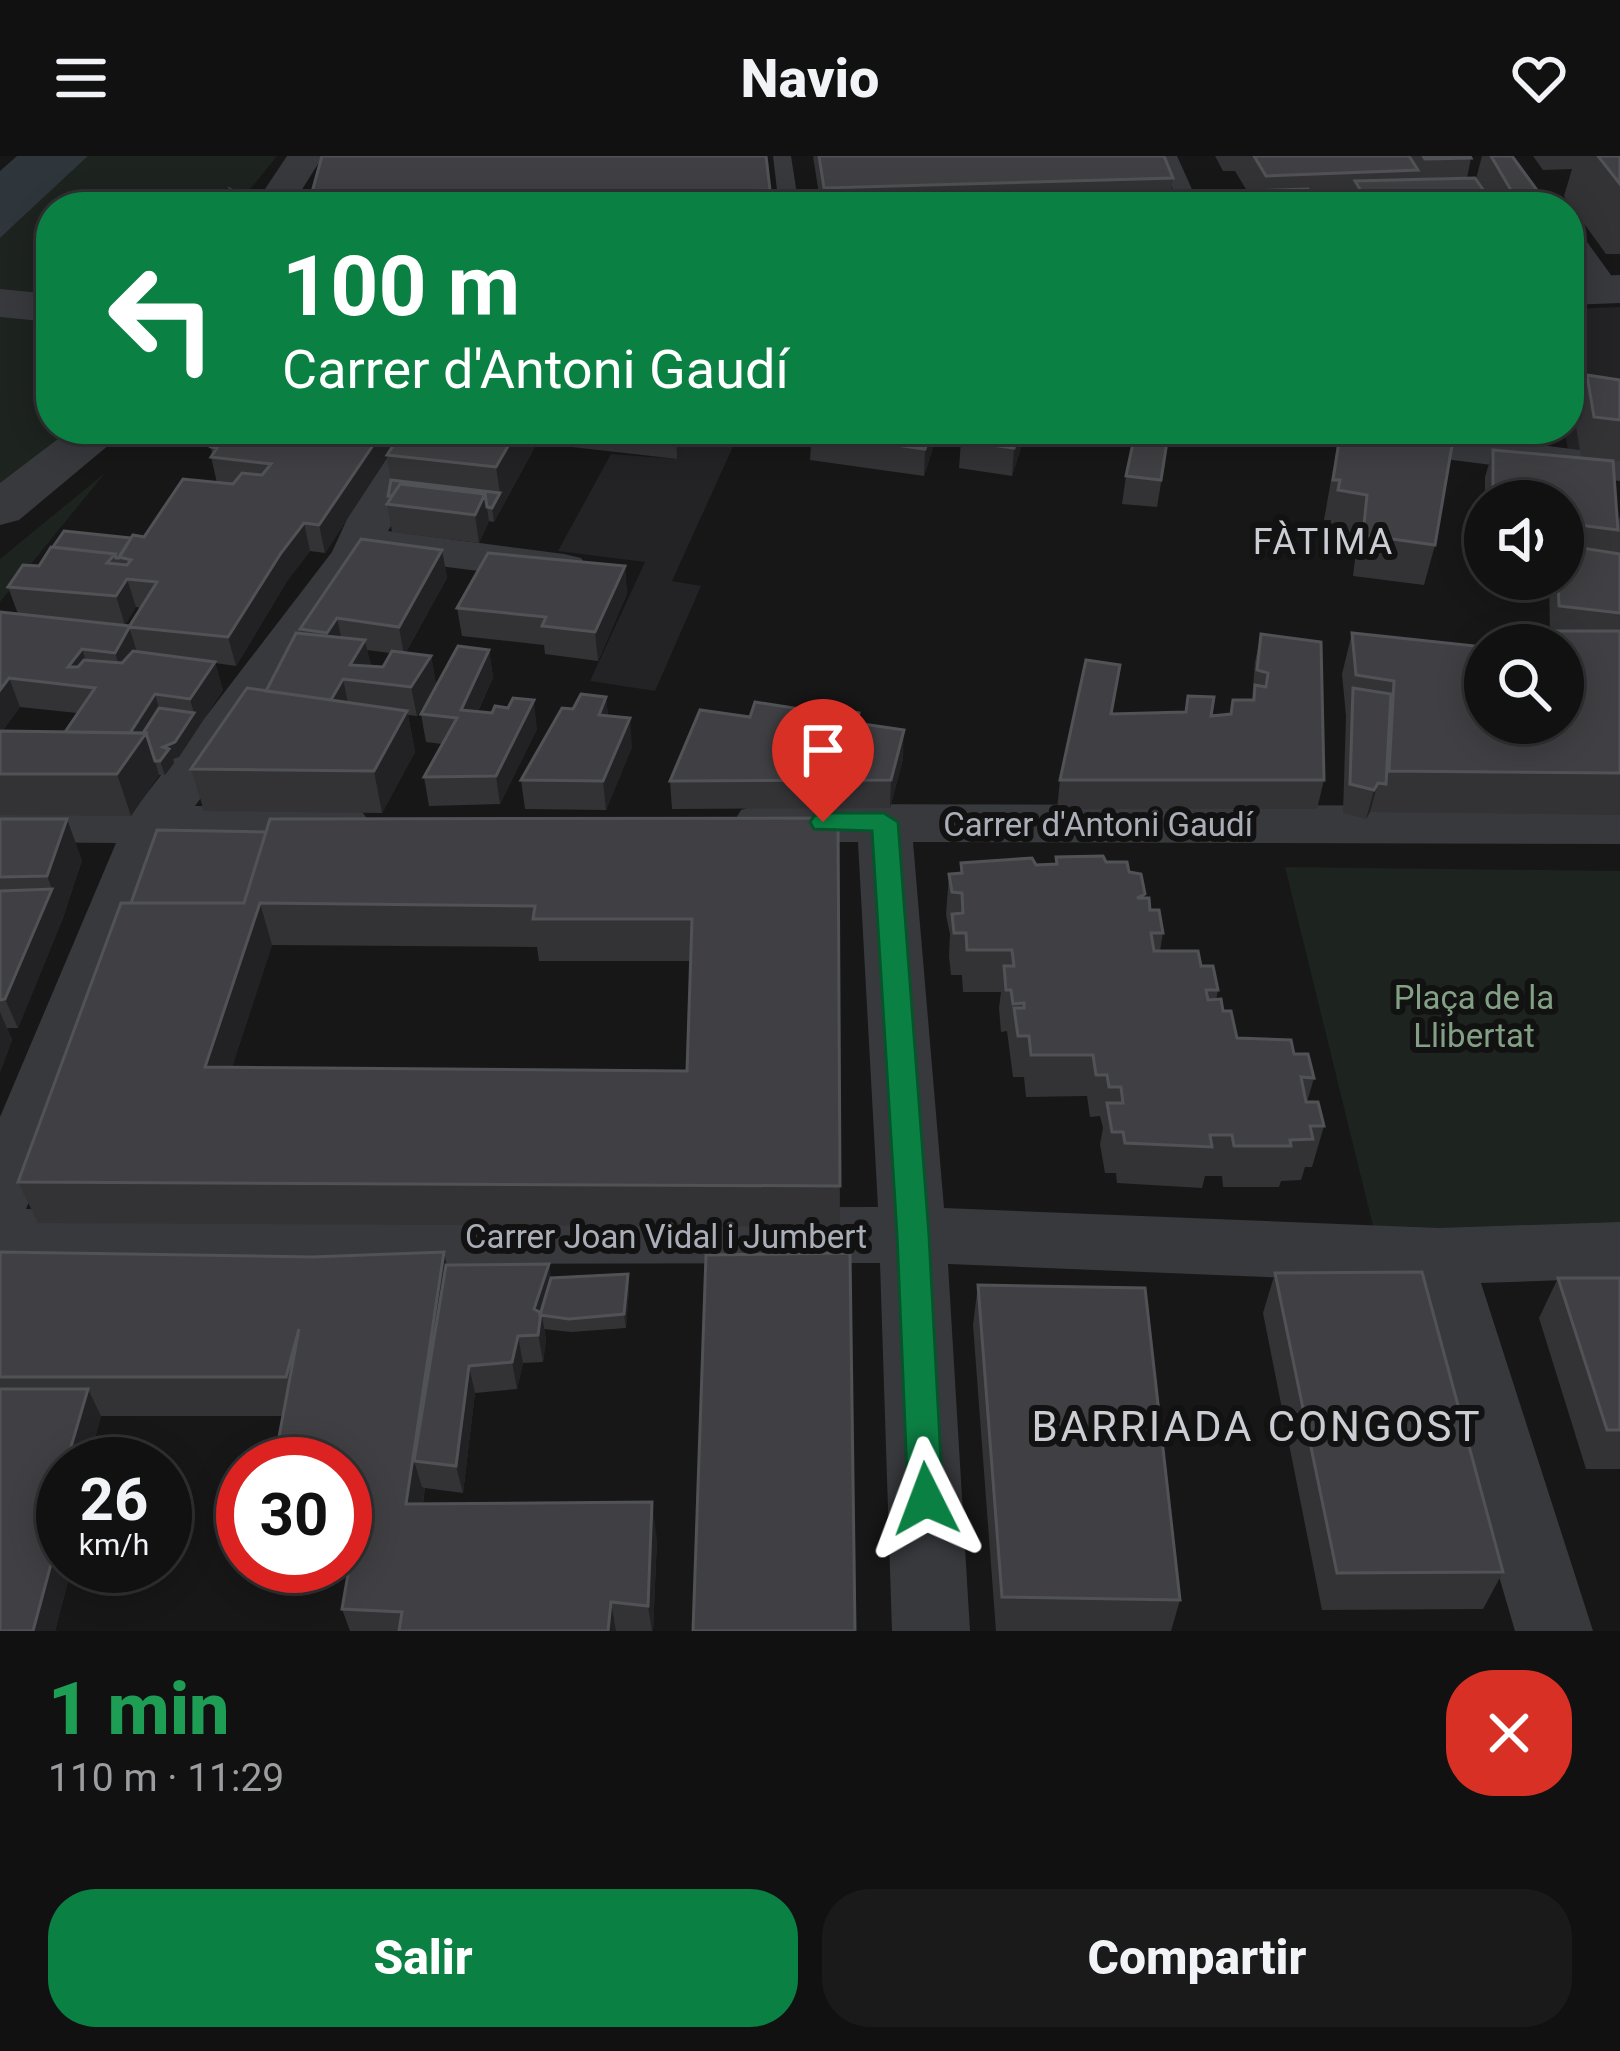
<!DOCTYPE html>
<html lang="es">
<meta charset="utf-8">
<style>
:root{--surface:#111112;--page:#1a1a1b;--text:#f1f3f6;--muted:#9c9d9f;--line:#303132;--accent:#0b8043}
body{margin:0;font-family:Roboto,sans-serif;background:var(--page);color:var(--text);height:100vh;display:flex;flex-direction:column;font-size:45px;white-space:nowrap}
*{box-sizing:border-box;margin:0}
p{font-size:39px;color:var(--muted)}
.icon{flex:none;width:66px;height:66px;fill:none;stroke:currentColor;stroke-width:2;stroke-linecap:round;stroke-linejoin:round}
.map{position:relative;height:1475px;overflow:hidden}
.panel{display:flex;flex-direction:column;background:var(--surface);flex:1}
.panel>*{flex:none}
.banner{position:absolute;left:36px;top:36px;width:1548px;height:252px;border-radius:48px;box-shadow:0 6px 30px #0003,0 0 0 3px var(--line);background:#0b8043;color:#fff;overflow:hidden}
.buttons{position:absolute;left:1464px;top:324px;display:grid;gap:24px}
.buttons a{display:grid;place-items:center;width:120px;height:120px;border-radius:50%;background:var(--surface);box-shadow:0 6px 30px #0003,0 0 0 3px var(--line);font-size:60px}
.speed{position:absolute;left:36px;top:1281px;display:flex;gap:24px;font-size:60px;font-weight:700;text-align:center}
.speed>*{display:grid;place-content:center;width:156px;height:156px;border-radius:50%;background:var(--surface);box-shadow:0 6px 30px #0003,0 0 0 3px var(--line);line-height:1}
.speed small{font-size:30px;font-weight:400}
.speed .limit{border:18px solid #d22;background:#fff;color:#111}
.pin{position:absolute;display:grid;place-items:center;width:102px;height:102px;color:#fff;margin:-123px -51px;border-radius:50% 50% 50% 0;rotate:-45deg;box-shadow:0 0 12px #0007}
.pin .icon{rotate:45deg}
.me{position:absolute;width:132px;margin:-66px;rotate:357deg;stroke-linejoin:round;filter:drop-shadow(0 0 9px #0008)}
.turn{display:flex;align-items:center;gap:42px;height:252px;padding:0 48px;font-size:54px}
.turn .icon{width:156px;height:156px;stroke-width:2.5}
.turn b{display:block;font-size:84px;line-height:102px}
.round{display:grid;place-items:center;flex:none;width:126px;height:126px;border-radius:48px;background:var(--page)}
.headline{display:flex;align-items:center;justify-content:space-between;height:204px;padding:0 48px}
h1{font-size:72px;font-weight:800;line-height:90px;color:#1e9e55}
.primary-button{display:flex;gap:24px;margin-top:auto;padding:24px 48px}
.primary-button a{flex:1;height:138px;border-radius:48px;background:var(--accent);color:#fff;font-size:48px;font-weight:800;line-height:138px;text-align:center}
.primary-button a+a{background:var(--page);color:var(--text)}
header{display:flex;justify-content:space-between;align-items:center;height:156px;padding:0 48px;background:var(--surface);font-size:54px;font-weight:800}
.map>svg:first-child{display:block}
</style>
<header><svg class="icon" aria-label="menu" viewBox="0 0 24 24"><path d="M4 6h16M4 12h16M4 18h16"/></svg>Navio<svg class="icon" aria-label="heart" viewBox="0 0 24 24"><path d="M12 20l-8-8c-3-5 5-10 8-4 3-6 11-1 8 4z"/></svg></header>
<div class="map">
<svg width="1620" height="1475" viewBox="0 0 1620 1475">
<rect width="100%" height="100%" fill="#171718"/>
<path fill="#232325" d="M1620 151V305L1569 299 1564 273H1569V153Z
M695 273H741L672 425 701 430 655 535 590 525 645 406 558 395 611 298 677 303Z"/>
<path fill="#1d231e" d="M88 0H277L236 51H51V273H70L0 330V82Z
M105 317 0 446V403Z
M1285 711 1620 715V1077L1376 1082Z"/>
<path fill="#2e353b" d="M17 0H88L0 82V15Z"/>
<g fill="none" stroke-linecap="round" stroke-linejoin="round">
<path stroke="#3e4044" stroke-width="6" stroke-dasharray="4.5 6" stroke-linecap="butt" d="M219 51 231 32"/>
<path fill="#38393d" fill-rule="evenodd" d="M773 0H791L799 51H779Z
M1159 0H1177L1200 51H1180Z"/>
<path fill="#38393d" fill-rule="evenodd" d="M287 0H323L291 51H253Z
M1569 76 1582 79 1616 126 1620 132 1616 142H1588L1569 115Z
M406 273H450L388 375 564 398 581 402 588 412 581 422 564 426 376 402 195 650 344 651 363 657 372 670 363 683 344 689 172 687 26 1053 878 1051 858 686H760L741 680 733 667 741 654 760 648 1620 650V688L913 686 944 1052 1439 1072 1620 1066V1122L1481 1127 1593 1475H1515L1413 1127 948 1108 970 1475H892L880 1107 0 1109V961L116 687 0 686V648L138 649 332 396 348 361Z
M1287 273H1414L1620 299V325L1309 286 1294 282Z"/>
<path fill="#38393d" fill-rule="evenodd" d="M1620 119V147L1569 149V121Z
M0 133 51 138V166L0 161Z
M71 273H128L19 364 0 369V327Z"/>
</g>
<path fill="#333336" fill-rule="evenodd" d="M813 0H1164L1173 22 1169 51H821Z
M1215 0H1470L1471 2 1467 22 1476 23 1482 0H1512L1542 41 1539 51H1490L1488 47 1487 51H1218L1220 36 1247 35 1235 15H1223Z
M1533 0H1620V98H1606L1564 40 1572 13 1543 14Z
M770 34V51H310L309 47Z
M1587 219 1620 224V305L1581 301 1574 258Z
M159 273H694L677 303 537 287 494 366 489 365 479 387 392 376 387 348 389 344 391 324 387 302 325 397 310 395 287 425 236 510 215 507 223 534 179 601 173 603 174 607 165 619H159L131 660 0 659V456L18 458 8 431 39 410 131 382 144 381 217 327 211 301 212 299 211 291 214 286 161 280ZM136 451 141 452 130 470 125 469ZM20 551 77 557 65 576 2 575Z
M812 273H939L924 320 810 304Z
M964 273H1027L1012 320 959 312 961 285Z
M1170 273 1157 351 1122 348 1126 320Z
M1340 273 1435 389 1424 429 1353 420 1358 379 1329 375 1331 364H1324Z
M1440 273H1493L1443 275Z
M1493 294 1618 367 1620 360V659L1370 656 1366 663 1343 657 1346 560 1342 518 1352 477 1485 567 1563 489H1493L1497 475H1550L1549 423H1563V345H1485V321Z
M442 394 447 422 406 496 431 500 436 528 417 560 408 559 415 596 382 657 204 655 191 613 266 535 301 478 300 473ZM367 494 390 497 383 511 371 510Z
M625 410 627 438 598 505 545 498 544 489 462 480 457 452Z
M1261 478 1324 624 1317 653H1057L1060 624 1113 558H1230L1233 544H1252L1255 506Z
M489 494 493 522 478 555 537 573 500 648 429 650 424 621 442 588 426 586 421 558Z
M606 541 608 560 632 591 606 654 525 653 521 624 573 553Z
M806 554 859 557V568L903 603 890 652 672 653 670 625 750 561Z
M838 662 840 1071 38 1067 18 1026 266 676ZM272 789 537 791 539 805H690L687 915 232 911Z
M0 663 82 704 63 762 18 872H7L12 884 0 916Z
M1056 701 1106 706 1129 716 1145 738 1144 742 1163 777 1160 795 1201 810 1218 834 1216 844 1237 882 1294 898 1314 922 1307 946 1324 970 1312 1011H1305L1301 1024 1281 1025 1279 1031H1223L1222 1020H1205L1202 1032 1117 1027 1116 1017H1105L1100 988 1103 972 1100 960 1090 961 1087 940 1026 941 1024 921H1013L1007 875 1001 876 999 852 1001 836H963L962 819H951L949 800 950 778 946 759 949 718 960 717 961 707 1055 708Z
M0 1096 312 1101 444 1096 446 1109 629 1132 626 1172 571 1176 544 1173 546 1184 543 1206 523 1207 517 1233 475 1237 463 1337 425 1332 423 1348 657 1383 653 1475H350L342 1453 354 1386H345V1308L283 1260H101L88 1308H63V1410H72L55 1475H0Z
M1275 1117 1503 1416 1483 1453 1322 1454 1263 1157Z
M1558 1122H1620V1313H1586L1539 1162Z
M978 1129 1180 1444 1171 1475H996L973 1169Z"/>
<path fill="#222224" d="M1577 211 1569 236V214Z
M384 273H406L387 299V302L325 397 319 369Z
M518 273H535L537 287 494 366 492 352 500 337 496 311Z
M676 273H694L677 303Z
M931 273H939L924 320 925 293Z
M1020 273H1027L1012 320 1014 292Z
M485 338 489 365 479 387 475 359Z
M304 367 310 395 287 425 236 510 228 481 281 397Z
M442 394 447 422 404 499 399 471Z
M625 410 627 438 598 505 595 476Z
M127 423 136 451 125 469 116 440Z
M337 462 343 490 333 506 327 477Z
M129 471 138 499 124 525 115 497Z
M365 484 371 512 350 509Z
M82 493 92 522 68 511Z
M489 494 493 522 465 582 461 554Z
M431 500 436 528 417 560 411 531Z
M215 506 223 534 179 601 173 603 174 607 165 619 160 605 163 591 194 557 190 543Z
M9 522 20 551 0 577V534Z
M343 523 349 552 325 556Z
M155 538 163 567 150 588 159 619 131 660 117 618 122 589Z
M606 541 609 569 599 559Z
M534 544 537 573 500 648 496 620Z
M407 555 415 596 382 657 374 615Z
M630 562 632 591 606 654 603 625Z
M904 574 903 603 890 652 891 624Z
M1378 627 1370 656 1366 663 1374 634Z
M67 663 82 704 63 762 47 720Z
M52 733 63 762 18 872 5 843Z
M260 747 272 789 219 952 205 911Z
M0 856 12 884 0 916Z
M444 1096 453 1136 414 1305 422 1331 425 1332 417 1385 406 1348Z
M549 1108 553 1136 542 1159 546 1184 543 1206 534 1153Z
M628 1118 629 1132 626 1172 624 1158Z
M518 1180 523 1207 517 1233 512 1206Z
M469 1210 475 1237 463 1337 456 1310Z
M88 1233 101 1260 88 1308H66Z
M63 1318V1410H72L55 1475H33L47 1371Z
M652 1346 657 1383 653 1475H652L648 1450Z
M611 1446 616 1475H608Z"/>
<path fill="#404044" stroke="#505256" stroke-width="3" fill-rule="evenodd" d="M322 0H766L770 34 309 47Z
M819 0H1164L1173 22 824 32Z
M1254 0H1409L1418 14 1266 20Z
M1423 0H1470L1471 2 1425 3Z
M1491 0H1512L1542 41H1515Z
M1598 0H1620V28Z
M1475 22 1489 42 1367 45 1355 25Z
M1308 33 1315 47 1273 48 1274 51H1228L1220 36Z
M1587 219 1620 224V264L1594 261Z
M223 273H384L319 369 304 367 281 397 228 481 129 471 157 426 127 423 116 440 8 431 23 409 39 410 51 391 115 398 107 407 127 409 131 404 119 401 133 379 144 381 183 323 233 328 242 317 262 319 271 308 211 301 217 292 211 291Z
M404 273H518L496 311 387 299Z
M812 273H931L925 293 810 277Z
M964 273H1020L1014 292 961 285Z
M1136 273H1169L1161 324 1126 320Z
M1341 273H1415L1454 278 1435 389 1363 379 1367 339 1338 334 1340 324H1333Z
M1493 294 1613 305 1618 374 1563 367V345H1493Z
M391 324 500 337 492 352 487 351 485 338 400 328 392 340H388Z
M400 328 485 338 475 359 387 348Z
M64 375 131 382 119 402H116L115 398 53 391Z
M361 383 442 394 399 471 337 462 327 477 300 473Z
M1563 389 1620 398V457L1559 450 1558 423H1563Z
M488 397 625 410 595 476 542 470 546 461 457 452Z
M0 456 130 470 115 497 82 493 68 511H78L84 504 122 507 133 495 215 506 190 543 155 538 130 577 65 576 95 532 9 522 0 534Z
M1497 475H1620V617L1389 615 1394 525 1356 519 1352 477 1485 491V567H1563V489H1497Z
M296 477 365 484 350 509 383 511 392 495 431 500 411 531 343 523 331 544 266 535Z
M1261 478 1321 486 1324 624H1060L1086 504 1120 509 1111 558 1186 556 1188 540 1214 541 1211 560 1231 558 1233 544H1254L1255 529 1266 531 1268 517 1257 514Z
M458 490 489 494 461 554 492 557 495 550 508 552 513 542 534 544 496 620 424 621 457 562 421 558Z
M247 532 407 555 374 615 191 613Z
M1353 532 1391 538 1386 628 1378 627 1374 634 1350 628Z
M581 538 606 541 599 559 630 562 603 625 521 624 562 552 573 553Z
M755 546 806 554 808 548 859 557 856 567 904 574 891 624 670 625 700 554 750 561Z
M159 552 194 557 175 586 163 591 169 593 160 605H155L146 577H143Z
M0 575 146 577 117 618H0Z
M838 662 840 1030 18 1026 121 747H244L270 663ZM260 747 535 750 533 763H692L687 915 205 911Z
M0 663H67L47 720 0 721Z
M157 674 266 676 244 747H131Z
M1103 700 1106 706H1127L1129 716 1141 718 1145 738 1137 742H1149L1150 754H1159L1163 777H1151L1154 795H1198L1201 810H1213L1218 834H1206L1208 844 1221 843 1223 855H1231L1237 882 1291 884 1294 898H1308L1314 922 1301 921 1306 946H1318L1324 970H1310L1313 983 1290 984 1291 990H1234L1232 979H1210L1212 991 1125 987 1123 976H1112L1107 947H1123L1121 931H1109L1107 919H1096L1093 899H1031L1029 880H1018L1014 852H1024V847L1013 848 1011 834H1006L1004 810H1014L1012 794H967L966 777H954L952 758 963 757 962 737 952 736 949 718 962 717 961 707 1032 702 1036 709 1057 708 1056 701Z
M52 733 5 843 0 844V735Z
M0 1096 312 1101 444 1096 406 1348 652 1346 648 1450 611 1446 608 1475H399L402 1456 342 1453 360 1348H345V1308H274L299 1173 286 1221H0Z
M850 1097 855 1475H693L706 1099Z
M549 1108 534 1153 541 1157 538 1179 518 1180 512 1206 469 1210 456 1310 414 1305 446 1109Z
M1422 1116 1503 1416 1337 1417 1275 1117Z
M628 1118 624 1158 569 1163 540 1159 551 1122Z
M1558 1122H1620V1274H1607Z
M978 1129 1145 1132 1180 1444 1002 1441Z
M0 1233H88L66 1308H63V1318L47 1371H61L33 1475H0Z"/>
<path fill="#0b8043" stroke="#07532c" stroke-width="3" d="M823 657H884L898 666 929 1079 943 1343 938 1355 926 1360 913 1355 908 1343 897 1079 872 675 814 673 810 666 814 660Z"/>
<g text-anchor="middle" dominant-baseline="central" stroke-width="12" stroke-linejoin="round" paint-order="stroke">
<g font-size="33" fill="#aaaeb7" stroke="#121213">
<text x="1098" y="668">Carrer d'Antoni Gaudí</text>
<text x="666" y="1080">Carrer Joan Vidal i Jumbert</text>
</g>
<g font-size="33" fill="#83a085" stroke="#121213">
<text x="1474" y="841">Plaça de la<tspan x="1474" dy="38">Llibertat</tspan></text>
</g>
<g font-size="36" letter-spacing="3" fill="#cbcdd3" stroke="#121213">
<text x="1324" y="386">FÀTIMA</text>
</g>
<g font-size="42" letter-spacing="3" fill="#cbcdd3" stroke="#121213">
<text x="1257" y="1270">BARRIADA CONGOST</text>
</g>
</g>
</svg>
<div class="buttons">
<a><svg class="icon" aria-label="sound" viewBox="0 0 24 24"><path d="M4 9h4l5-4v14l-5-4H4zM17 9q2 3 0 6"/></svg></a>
<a><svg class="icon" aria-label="search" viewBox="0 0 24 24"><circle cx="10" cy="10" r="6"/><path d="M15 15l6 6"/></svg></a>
</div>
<div class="speed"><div>26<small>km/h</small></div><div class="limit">30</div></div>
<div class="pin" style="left:823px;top:666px;background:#d93025"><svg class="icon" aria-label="arrive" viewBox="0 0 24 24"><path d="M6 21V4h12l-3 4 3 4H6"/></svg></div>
<svg class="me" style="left:926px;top:1343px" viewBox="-20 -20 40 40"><path d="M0-17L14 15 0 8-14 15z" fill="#0b8043" stroke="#fff" stroke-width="4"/></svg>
<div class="banner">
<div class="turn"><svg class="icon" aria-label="left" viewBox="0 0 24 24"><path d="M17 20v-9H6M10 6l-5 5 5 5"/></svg><div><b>100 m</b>Carrer d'Antoni Gaudí</div></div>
</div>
</div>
<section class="panel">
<div class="headline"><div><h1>1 min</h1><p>110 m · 11:29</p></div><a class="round" style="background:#d93025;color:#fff"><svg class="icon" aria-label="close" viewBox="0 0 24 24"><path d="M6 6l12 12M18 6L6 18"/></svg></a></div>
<div class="primary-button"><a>Salir</a><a>Compartir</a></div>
</section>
